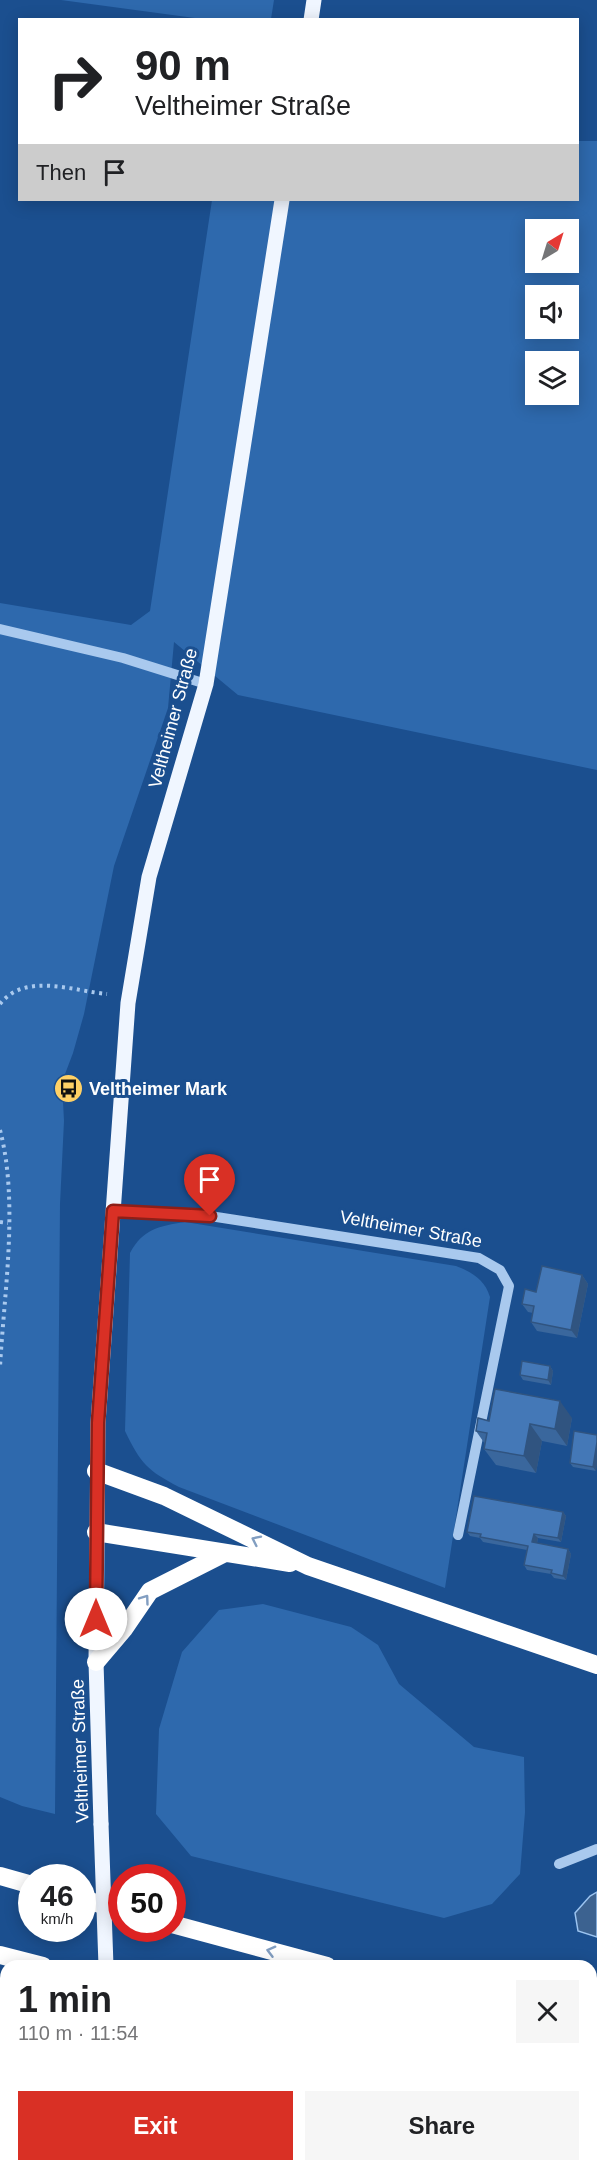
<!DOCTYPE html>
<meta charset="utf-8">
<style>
:root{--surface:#fff;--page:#f6f6f6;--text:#202124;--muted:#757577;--accent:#d93025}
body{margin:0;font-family:Arial,sans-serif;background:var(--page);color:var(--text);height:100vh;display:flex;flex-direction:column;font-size:22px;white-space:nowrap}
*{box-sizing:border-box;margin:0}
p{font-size:20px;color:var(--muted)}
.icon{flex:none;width:33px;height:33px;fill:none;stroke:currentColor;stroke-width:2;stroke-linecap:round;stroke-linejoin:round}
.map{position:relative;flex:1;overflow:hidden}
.drawer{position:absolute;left:0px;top:1960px;width:597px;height:212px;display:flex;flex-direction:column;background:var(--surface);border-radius:18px 18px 0 0;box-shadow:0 3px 15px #0003}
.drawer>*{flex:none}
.guide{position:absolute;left:18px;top:18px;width:561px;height:183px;border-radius:0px;box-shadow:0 3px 15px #0003;background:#fff;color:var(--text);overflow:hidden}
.needle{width:39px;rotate:38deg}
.fabs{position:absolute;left:525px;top:219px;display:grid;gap:12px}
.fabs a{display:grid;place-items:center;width:54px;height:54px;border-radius:0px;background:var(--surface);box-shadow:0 3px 15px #0003;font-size:30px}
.speed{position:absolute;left:18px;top:1864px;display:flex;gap:12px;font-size:30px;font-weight:700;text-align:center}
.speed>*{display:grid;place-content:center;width:78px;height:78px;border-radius:50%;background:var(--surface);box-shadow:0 3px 15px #0003;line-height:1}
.speed small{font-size:15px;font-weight:400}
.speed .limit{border:9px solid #d22;background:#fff;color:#111}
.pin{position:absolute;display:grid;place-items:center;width:51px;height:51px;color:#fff;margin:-62px -26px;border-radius:50% 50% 50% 0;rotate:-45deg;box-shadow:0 0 6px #0007}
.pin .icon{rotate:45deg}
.me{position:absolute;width:66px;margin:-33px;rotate:0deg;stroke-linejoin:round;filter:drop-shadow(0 0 4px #0008)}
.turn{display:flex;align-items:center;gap:21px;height:126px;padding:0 18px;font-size:27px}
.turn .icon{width:78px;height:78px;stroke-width:2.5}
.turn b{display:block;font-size:42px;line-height:51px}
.then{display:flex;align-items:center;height:57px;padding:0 18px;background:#0003;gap:12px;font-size:22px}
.round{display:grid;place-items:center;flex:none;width:63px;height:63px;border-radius:0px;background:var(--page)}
.head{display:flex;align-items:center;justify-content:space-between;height:102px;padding:0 18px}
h1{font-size:36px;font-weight:800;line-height:45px}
.primary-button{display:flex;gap:12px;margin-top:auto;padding:12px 18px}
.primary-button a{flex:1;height:69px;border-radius:0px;background:var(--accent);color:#fff;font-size:24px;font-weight:800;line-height:69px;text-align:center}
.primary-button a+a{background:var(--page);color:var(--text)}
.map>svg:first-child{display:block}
</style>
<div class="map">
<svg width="597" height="2171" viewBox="0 0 597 2171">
<rect width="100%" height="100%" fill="#1b4f8f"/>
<path fill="#2e69ad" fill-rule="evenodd" d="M61 0H274L271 19H202Z
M578 141H597V770L238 695 174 642 168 708 114 866 84 1014 73 1053 62 1082 64 1121 60 1204 55 1814 22 1806 0 1797V603L131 625 150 611 212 200H578ZM536 230H568V262H536ZM536 296H568V328H536ZM536 362H568V394H536Z
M185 1222 456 1266C472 1272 485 1280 490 1297L445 1588 179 1487C147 1470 141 1464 125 1431L130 1253C143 1229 159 1226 185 1222Z
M263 1604 351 1627 378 1645 399 1684 474 1747 524 1757 525 1812 520 1874 492 1904 444 1918 191 1856 156 1814 159 1729 182 1652 219 1610Z
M0 2030 6 2032V2166H71V2171H0Z
M163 2166H241V2171H163Z
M372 2166H523L534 2171H363Z"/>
<path fill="#3c6290" stroke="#9cc4f0" stroke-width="1.5" d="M597 1892V1937L578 1931 575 1913 590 1896Z"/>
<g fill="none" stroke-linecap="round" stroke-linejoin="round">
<path stroke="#a9c9ee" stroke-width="4" stroke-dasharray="3 4.5" stroke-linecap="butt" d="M0 1004C25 972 73 991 107 994
M0 1130C19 1202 4 1293 0 1367
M0 1222 8 1223"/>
<path stroke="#a9c9ee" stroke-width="10" d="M0 629 123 658 206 684
M113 1211 210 1216 479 1258 500 1270 509 1286 458 1535
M559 1864 597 1849"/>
<path stroke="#f0f6ff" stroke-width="15" d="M311 20 314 0
M101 1824 96 1662 98 1423 128 1003 149 877 206 684 282 200
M114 2166V2171"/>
<path stroke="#fff" stroke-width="18" d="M96 1471 164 1496 308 1566 597 1665
M96 1532 290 1563
M96 1662 124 1629 150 1591 223 1554
M0 1876 32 1885
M82 1899 122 1910
M172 1924 327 1966
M0 1955 43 1966
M591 2024 597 2025
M591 2039 597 2041
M591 2116 597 2118
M591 2155 597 2158"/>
<path stroke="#f0f6ff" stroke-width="15" d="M101 1824 106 1966"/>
</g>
<path fill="#3a679d" d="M582 1275 588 1284 577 1338 537 1331 531 1322 533 1313 528 1312 522 1304 536 1292Z
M550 1366 553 1371 551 1385 523 1380 520 1375Z
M572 1418 567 1446 542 1441 536 1473 496 1465 484 1449 485 1444 476 1431 489 1421Z
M574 1431 596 1471 573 1467 570 1463Z
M563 1512 566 1516 561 1542 538 1538 537 1543 568 1549 571 1554 566 1580 554 1578 551 1574 527 1570 524 1565 527 1550 483 1542 480 1538 470 1536 467 1532Z"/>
<path fill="#305480" d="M582 1275 588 1284 577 1338 571 1330Z
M550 1366 553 1371 551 1385 548 1380Z
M560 1401 572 1418 567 1446 555 1429Z
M530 1424 542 1441 536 1473 524 1456Z
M597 1442V1466L596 1471 593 1467Z
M563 1512 566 1516 561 1542 558 1538Z
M534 1534 538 1538 536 1547 532 1542Z
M568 1549 571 1554 566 1580 563 1576Z"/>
<path fill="#4478b7" stroke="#305480" stroke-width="1.5" d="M542 1266 582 1275 571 1330 531 1322 534 1306 522 1304 525 1289 536 1292Z
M522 1361 550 1366 548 1380 520 1375Z
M495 1389 560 1401 555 1429 530 1424 524 1456 484 1449 487 1433 476 1431 478 1418 489 1421Z
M574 1431 597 1435V1442L593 1467 570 1463Z
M474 1496 563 1512 558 1538 534 1534 532 1542 568 1549 563 1576 551 1573 552 1570 524 1565 528 1546 480 1537 481 1534 467 1532Z"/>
<defs><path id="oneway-chevron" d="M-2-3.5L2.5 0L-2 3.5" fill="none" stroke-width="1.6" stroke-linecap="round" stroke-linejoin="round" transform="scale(1.5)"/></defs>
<g stroke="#829ec1">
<use href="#oneway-chevron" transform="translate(256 1540) rotate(-154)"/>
<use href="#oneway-chevron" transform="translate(145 1599) rotate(-54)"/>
<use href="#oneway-chevron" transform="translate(271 1951) rotate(-165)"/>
</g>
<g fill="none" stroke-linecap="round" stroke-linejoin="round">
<defs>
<path id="route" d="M96 1619 98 1423 113 1211 210 1216"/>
</defs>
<use href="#route" stroke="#8d1f18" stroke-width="15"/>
<use href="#route" stroke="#d93025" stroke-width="10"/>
</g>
<defs>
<symbol id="bus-disc" viewBox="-11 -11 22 22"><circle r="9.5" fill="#ffd166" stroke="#1b4f8f"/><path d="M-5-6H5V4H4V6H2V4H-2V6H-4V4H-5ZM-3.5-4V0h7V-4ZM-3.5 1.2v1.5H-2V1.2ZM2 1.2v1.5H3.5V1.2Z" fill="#111"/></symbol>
</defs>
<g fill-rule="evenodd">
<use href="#bus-disc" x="52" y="1072" width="33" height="33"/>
</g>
<g text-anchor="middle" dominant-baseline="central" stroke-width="6" stroke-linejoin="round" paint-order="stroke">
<g font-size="18" fill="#fff" stroke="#1b4f8f">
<text transform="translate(173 718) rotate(-75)">Veltheimer Straße</text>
<text transform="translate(411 1229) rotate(10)">Veltheimer Straße</text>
<text transform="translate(80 1751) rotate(-92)">Veltheimer Straße</text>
</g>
<g font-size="18" font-weight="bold" fill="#fff" stroke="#1b4f8f" text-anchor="start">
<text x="89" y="1089">Veltheimer Mark</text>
</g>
</g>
</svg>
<div class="fabs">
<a><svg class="needle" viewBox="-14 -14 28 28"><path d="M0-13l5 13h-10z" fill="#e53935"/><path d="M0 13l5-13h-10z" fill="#757577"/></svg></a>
<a><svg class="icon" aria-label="sound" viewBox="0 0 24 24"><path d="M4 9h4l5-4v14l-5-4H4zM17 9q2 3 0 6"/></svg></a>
<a><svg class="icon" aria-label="layers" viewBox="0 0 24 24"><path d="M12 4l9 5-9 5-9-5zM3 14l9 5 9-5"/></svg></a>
</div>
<div class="speed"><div>46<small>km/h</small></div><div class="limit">50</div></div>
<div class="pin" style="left:210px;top:1216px;background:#d93025"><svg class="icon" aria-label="arrive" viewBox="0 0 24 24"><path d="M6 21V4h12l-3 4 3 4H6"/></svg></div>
<svg class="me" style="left:96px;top:1619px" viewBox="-20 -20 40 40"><circle r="19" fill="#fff"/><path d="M0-13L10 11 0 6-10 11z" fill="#d93025"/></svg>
<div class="guide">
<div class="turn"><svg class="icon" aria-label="right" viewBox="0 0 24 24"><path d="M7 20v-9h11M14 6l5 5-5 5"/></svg><div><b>90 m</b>Veltheimer Straße</div></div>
<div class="then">Then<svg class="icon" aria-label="arrive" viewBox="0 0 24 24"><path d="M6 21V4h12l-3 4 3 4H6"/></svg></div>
</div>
<section class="drawer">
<div class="head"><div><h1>1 min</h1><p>110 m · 11:54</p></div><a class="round"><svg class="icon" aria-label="close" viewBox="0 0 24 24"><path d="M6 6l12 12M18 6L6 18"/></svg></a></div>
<div class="primary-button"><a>Exit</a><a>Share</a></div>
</section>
</div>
